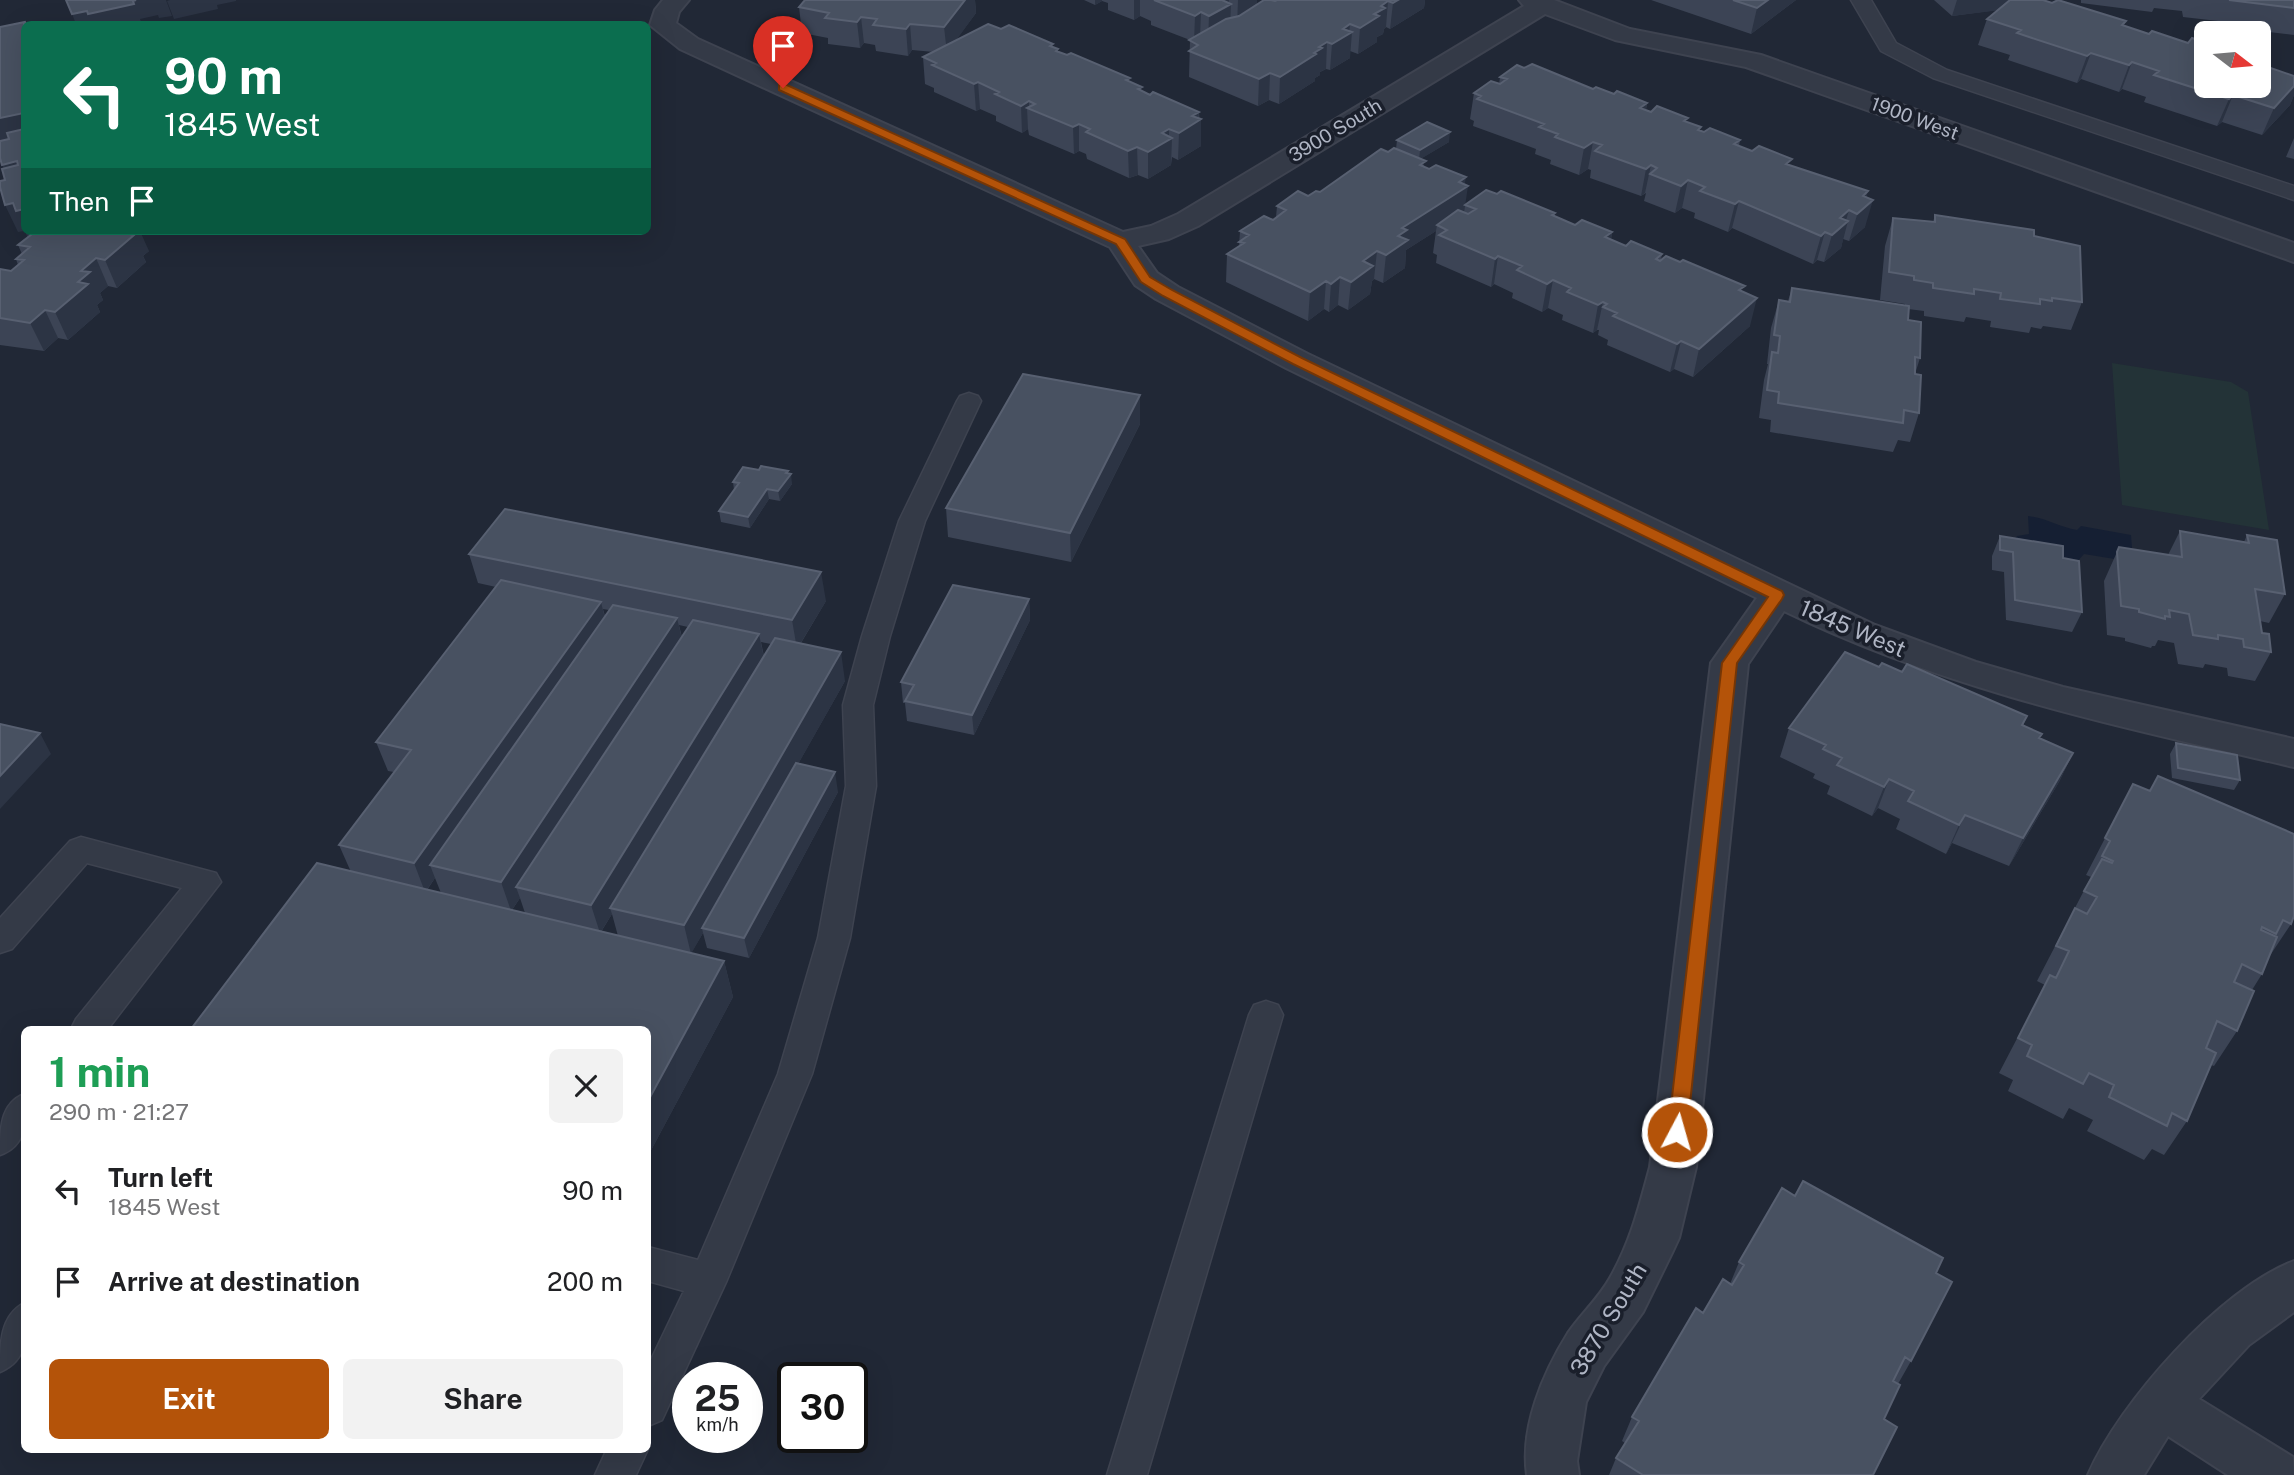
<!DOCTYPE html>
<meta charset="utf-8">
<style>
:root{--surface:#fff;--page:#f2f2f2;--text:#202124;--muted:#757577;--accent:#b45309}
body{margin:0;font-family:"Public Sans",sans-serif;background:var(--page);color:var(--text);height:100vh;display:flex;flex-direction:column;font-size:26px;white-space:nowrap}
*{box-sizing:border-box;margin:0}
p{font-size:23px;color:var(--muted)}
.icon{flex:none;width:38px;height:38px;fill:none;stroke:currentColor;stroke-width:2;stroke-linecap:round;stroke-linejoin:round}
.map{position:relative;flex:1;overflow:hidden}
.sheet{position:absolute;left:21px;top:1026px;width:630px;height:427px;display:flex;flex-direction:column;background:var(--surface);border-radius:10px;box-shadow:0 7px 28px #0002}
.sheet>*{flex:none}
.hud{position:absolute;left:21px;top:21px;width:630px;height:214px;border-radius:10px;box-shadow:0 7px 28px #0002;background:#0b6e4f;color:#fff;overflow:hidden}
.needle{width:46px;rotate:106deg}
.buttons{position:absolute;left:2194px;top:21px;display:grid;gap:14px}
.buttons a{display:grid;place-items:center;width:77px;height:77px;border-radius:10px;background:var(--surface);box-shadow:0 7px 28px #0002;font-size:35px}
.speed{position:absolute;left:672px;top:1362px;display:flex;gap:14px;font-size:35px;font-weight:700;text-align:center}
.speed>*{display:grid;place-content:center;width:91px;height:91px;border-radius:50%;background:var(--surface);box-shadow:0 7px 28px #0002;line-height:1}
.speed small{font-size:18px;font-weight:400}
.speed .limit{border:4px solid #111;border-radius:10px;background:#fff;color:#111}
.pin{position:absolute;display:grid;place-items:center;width:60px;height:60px;color:#fff;margin:-72px -30px;border-radius:50% 50% 50% 0;rotate:-45deg;box-shadow:0 0 7px #0007}
.pin .icon{rotate:45deg}
.me{position:absolute;width:77px;margin:-38px;rotate:6deg;stroke-linejoin:round;filter:drop-shadow(0 0 5px #0008)}
.turn{display:flex;align-items:center;gap:24px;height:147px;padding:0 28px;font-size:32px}
.turn .icon{width:91px;height:91px;stroke-width:2.5}
.turn b{display:block;font-size:49px;line-height:60px}
.then{display:flex;align-items:center;height:66px;padding:0 28px;background:#0003;gap:14px;font-size:26px}
.round{display:grid;place-items:center;flex:none;width:74px;height:74px;border-radius:10px;background:var(--page)}
.overview{display:flex;align-items:center;justify-content:space-between;height:119px;padding:0 28px}
h1{font-size:42px;font-weight:700;line-height:52px;color:#1e9e55}
.primary-button{display:flex;gap:14px;margin-top:auto;padding:14px 28px}
.primary-button a{flex:1;height:80px;border-radius:10px;background:var(--accent);color:#fff;font-size:28px;font-weight:700;line-height:80px;text-align:center}
.primary-button a+a{background:var(--page);color:var(--text)}
ul{padding:0;list-style:none}
li{display:flex;align-items:center;gap:21px;height:91px;padding:0 28px}
li div{flex:1}
li b{display:block;font-size:26px}
li em{font-style:normal}
.map>svg:first-child{display:block}
</style>
<div class="map">
<svg width="2294" height="1475" viewBox="0 0 2294 1475">
<rect width="100%" height="100%" fill="#212836"/>
<path fill="#233337" d="M2112 363 2231 382 2248 392 2269 530 2122 505Z"/>
<path fill="#151f33" d="M2028 516C2046 518 2059 527 2077 530L2081 526 2131 535 2133 562 2084 554 2076 563 2026 554 2014 541 2017 536 2029 534Z"/>
<g fill="none" stroke-linecap="round" stroke-linejoin="round">
<defs>
<path id="service" d="M1851 0H1871L1896 43 1947 70 2294 186V200L1933 78 1881 51Z
M969 393 978 396 981 401 925 521 890 636 873 705 876 786 850 938 812 1074 727 1280 662 1420 648 1426V1366L684 1291 648 1281V1247L698 1260 778 1074 818 938 846 786 843 705 862 636 899 521 957 401 960 396Z
M81 837 216 873 221 882 108 1029H71L76 1019 182 888 87 863 12 949 0 953V918L70 841Z
M1266 1001 1278 1005 1283 1015 1147 1475H1107L1249 1015 1254 1005Z
M24 1094C26 1120 28 1145 0 1155 0 1129 0 1104 24 1094Z
M24 1303C27 1331 30 1360 0 1372 0 1343 0 1316 24 1303Z
M648 1448V1449L636 1475H595L607 1449Z"/>
<path id="minor" d="M663 0H689L679 12 676 23 698 39 1123 232 1151 226 1178 214 1524 6 1519 0H1554L1630 29 1761 55 2294 243V262L1746 67 1615 40 1545 14 1198 226 1169 239 1138 246 1157 273 1178 287 1308 354 1875 625 1976 662 2063 687 2294 739V767C2118 726 1948 691 1784 611L1748 664 1696 1167 1679 1238 1672 1253 1643 1312 1604 1366 1586 1402 1577 1461 1579 1475H1527C1520 1427 1543 1373 1568 1333 1581 1314 1599 1298 1610 1278 1631 1241 1639 1207 1650 1167L1711 663 1757 598 1286 368 1156 299 1135 285 1110 247 680 49 650 25 655 10Z
M2294 1261V1312L2249 1345 2199 1399 2293 1457 2294 1475H2228L2168 1436 2144 1475H2088C2119 1403 2220 1289 2294 1261Z"/>
</defs>
<use href="#service" stroke="#3e4350" stroke-width="3"/>
<use href="#minor" stroke="#3e4350" stroke-width="4"/>
<use href="#service" fill="#343a47" fill-rule="evenodd"/>
<use href="#minor" fill="#343a47" fill-rule="evenodd"/>
</g>
<path fill="#3c4455" fill-rule="evenodd" d="M805 0H975L976 13 955 41 1001 29 1058 49V52L1131 82 1142 91 1199 112 1201 146 1178 160 1172 157 1171 165 1148 179 1138 175 1129 178 1087 159 1086 154 1079 151 1074 154 1029 135 1028 129 1022 133 996 121V116L980 109 976 111 934 92V88L925 84 923 57 934 52 912 50 908 56 876 51 875 45 864 43 860 48 828 44V38L802 33 799 7Z
M1084 0H1257L1256 5 1273 0H1425L1424 8 1390 29 1386 27 1384 29 1383 34 1377 37V42L1358 54 1350 51V58L1330 70 1326 69 1320 72V75L1315 78V81L1279 104 1269 100 1258 106 1189 77 1190 40 1151 25V21L1140 16 1134 20 1108 10V3L1102 1 1095 5Z
M1651 0H1796L1751 34Z
M1934 0H2043L2126 21 2124 26 2294 76V95L2290 105 2262 135 2222 122 2217 126 2144 102 2146 97 2122 89 2119 92 2081 79 2077 83 2008 60 2010 55 1978 45 1987 19 1997 10 1952 16Z
M2081 0H2294V35L2218 26V21L2183 17 2182 11 2154 8 2152 12 2081 3Z
M1500 77 1593 89 1647 103 1646 110 1687 122 1704 132 1740 140 1739 146 1790 165 1867 197 1865 227 1849 241 1843 239 1841 248 1824 262 1817 260 1813 264 1732 228 1728 232 1694 218 1695 213 1682 208 1675 213 1644 201 1646 193 1641 196 1590 178 1591 170 1588 169 1579 175 1550 164 1551 160 1535 154 1536 149 1473 126 1474 121 1470 119 1474 93 1499 84Z
M2294 138V159L2286 157Z
M1397 140 1449 142 1420 159 1425 167 1465 184V204L1497 194 1555 213V216L1575 225 1612 232 1611 240 1626 246 1662 254 1661 260 1744 292 1750 326 1693 377 1674 369 1670 372 1607 345 1608 340 1598 335 1599 330H1597L1593 333 1562 320 1563 315 1548 308 1542 312 1512 298 1513 293 1494 284 1491 287 1436 263 1437 255 1433 253 1436 231 1406 250 1405 268 1383 283 1374 279 1372 281 1370 294 1348 310 1338 305 1329 312 1324 309 1308 321 1226 282 1227 254 1239 246 1240 231 1273 220 1276 217 1277 206 1320 192 1396 149Z
M1935 215 2034 236 2082 302 2071 330 2043 326 2041 329 2031 327 2029 333 1990 327 1991 321 1966 317 1964 322 1924 316V311L1908 309V320L1920 358 1915 374 1919 413 1910 442 1898 440 1893 452 1770 432 1771 420 1759 418 1764 380 1768 364H1767L1771 328 1779 300 1788 301 1792 288 1905 306V304L1880 300 1885 246 1893 218 1933 222Z
M28 238 149 251 143 256 146 262 117 288 108 286 100 293 103 300 97 305 100 312 68 340 58 338 44 351 0 345V269L11 271 18 265 16 259 22 254 18 245Z
M1140 395V424L1071 562 948 537 946 508Z
M759 470 788 473 792 484 780 501 769 499 750 528 721 522 719 511 734 490 733 482Z
M2180 531 2244 542 2247 535 2285 594 2269 623 2260 621 2262 633 2271 652 2255 681 2228 676 2227 668 2205 664 2203 668 2178 664 2174 643 2158 640 2155 646H2152L2151 648 2125 641V638L2107 635 2104 581 2117 552 2168 555Z
M2000 536 2063 558 2082 612 2072 632 2006 620 2004 572 1992 570V556Z
M469 554 826 601 801 643 845 681 798 764 838 792 749 958 707 948 703 933 691 953 724 961 733 997 648 1156V1029L351 872 339 845 394 772 388 771 376 742 496 587 478 583ZM603 609 609 610 605 616ZM679 625 688 627 682 637ZM761 642 771 644 764 656ZM435 878 441 893 427 890ZM520 898 525 913 512 910ZM612 914 618 936 601 932Z
M1029 599 1030 620 974 735 907 721 905 703H903L901 682Z
M1879 667 1902 672 2027 716 2023 726 2042 734 2039 739 2073 753 2059 782 2009 866 1952 843 1946 854 1896 829 1900 819 1878 808 1872 816 1827 794 1830 786 1813 778 1815 774 1780 757 1789 728Z
M2176 743 2240 780 2234 790 2172 778 2170 754Z
M2133 784 2291 924 2269 957 2262 974 2252 990 2237 1031 2214 1066 2211 1065 2187 1121 2164 1155 2152 1149 2144 1160 2087 1131 2093 1120 2069 1108 2063 1119 2008 1091 2013 1080 1999 1073 2045 985 2037 981 2091 877 2086 875Z
M1739 1262 1936 1273 1911 1361 1898 1384 1884 1419 1873 1475H1609L1616 1458 1625 1443 1622 1441 1632 1417 1703 1313 1730 1284Z"/>
<path fill="#2c3444" d="M136 0H166L172 16 159 18 158 15 140 19 141 22 132 24H93L88 14Z
M170 0H236V1L217 5 218 9 174 19 167 1Z
M965 0H975L976 13 947 53 944 27Z
M1095 0H1102V1L1095 5Z
M1134 0H1140V16L1134 20Z
M1223 0H1229L1228 5 1231 4 1230 30 1208 42 1209 16Z
M1238 0H1257L1256 15 1237 26Z
M1398 0H1425L1424 8 1390 29 1393 3Z
M1768 0H1796L1751 34 1757 8Z
M1957 0H2019L2017 8 1952 16Z
M1388 1 1386 27 1384 29 1383 34 1377 37V42L1358 54 1360 28 1381 6Z
M87 11 93 24H76L72 14Z
M1201 12 1200 38 1194 42 1195 16Z
M861 17 864 43 860 48 857 22Z
M910 24 912 50 908 56 906 29Z
M1350 24 1349 33 1352 32 1350 58 1330 70 1332 44 1343 29Z
M1327 42 1326 69 1320 72V75L1315 78V81L1279 104 1280 77Z
M2091 53 2081 79 2077 83 2087 56Z
M2132 62 2122 89 2119 92 2129 65Z
M1270 73 1269 100 1258 106 1259 79Z
M978 82 980 109 976 111 974 84Z
M2294 86V95L2290 105 2262 135 2274 108Z
M2233 95 2222 122 2217 126 2229 99Z
M1029 101V109L1027 108 1028 129 1022 133 1021 106Z
M1647 103 1642 129 1640 108Z
M1199 112 1198 121 1201 119V146L1178 160 1179 133 1192 116Z
M24 113V142L0 148V118Z
M1079 124V151L1074 154 1073 127Z
M1169 129V140L1172 138 1171 165 1148 179V152L1162 133Z
M1450 132 1449 142 1419 160 1420 150Z
M1593 142 1588 169 1579 175 1584 148Z
M1137 147 1138 175 1129 178 1128 151Z
M17 161 24 179 15 192 2 165Z
M1651 165 1645 193 1641 196 1646 169Z
M1466 177 1464 188 1468 186 1464 213 1437 225 1436 231 1406 250 1405 268 1383 283 1386 255 1398 236 1402 228Z
M1688 180 1682 208 1675 213 1681 186Z
M1868 191 1864 208 1873 200 1865 227 1849 241 1863 196Z
M1739 201 1732 228 1728 232 1735 204Z
M13 203 24 209V231L18 232 5 205Z
M1849 210 1845 224 1848 221 1841 248 1824 262 1832 235 1840 218Z
M25 231H60L28 239Z
M128 231H140L149 251 143 256 146 262 117 288 105 260Z
M1612 232 1607 260 1605 237Z
M1825 232 1817 260 1813 264 1821 236Z
M1377 251 1374 279 1372 281 1370 294 1348 310 1351 282 1363 261Z
M1498 256 1494 284 1491 287 1495 259Z
M96 258 108 286 100 293 103 300 97 305 100 312 68 340 55 312 78 282 81 271Z
M1340 277 1338 305 1329 312 1331 284Z
M1553 280 1548 308 1542 312 1547 284Z
M1326 281 1324 309 1308 321 1310 292Z
M1757 298 1750 326 1693 377 1699 349Z
M1603 302 1597 330 1593 333 1598 305Z
M45 310 58 338 44 351 30 323Z
M1681 341 1674 369 1670 372 1677 344Z
M1140 395V424L1071 562 1070 533Z
M788 471 789 477 791 474 792 484 780 501 778 491Z
M767 489 769 499 750 528 748 517Z
M821 572 826 601 797 649 792 620Z
M1029 599 1030 620 974 735 972 715Z
M601 602 608 631 430 865 435 878 425 892 414 863Z
M677 618 684 647 516 887 520 898 511 911 501 882Z
M759 634 765 663 610 908 612 914 600 933 591 905Z
M841 652 845 681 705 929 702 928 703 933 691 954 684 925Z
M40 733 51 754 0 809V776Z
M2073 753 2059 782 2009 866 2023 838Z
M835 772 838 792 749 958 744 938Z
M1889 779 1878 808 1872 816 1884 787Z
M1965 815 1952 843 1946 854 1959 825Z
M724 961 733 997 648 1156V1101Z"/>
<path fill="#485161" stroke="#586071" stroke-width="2" d="M66 0H136L133 1 134 4 88 14 87 11 72 14Z
M805 0H965L944 27 910 24 906 29 873 25 877 19 861 17 857 22 825 18 829 13 799 7Z
M1154 0H1223H1222L1231 4 1209 16 1201 12 1195 16Z
M1264 0H1271L1275 1 1277 0H1398L1393 3 1388 1 1381 6 1385 8 1374 14 1379 16 1360 28 1350 24 1343 29 1352 32 1332 44 1327 42 1319 47 1322 48 1314 53 1316 54 1280 77 1270 73 1259 79 1189 51 1198 45 1189 40 1226 19 1239 16Z
M1733 0H1768L1757 8Z
M2010 0H2043L2052 3 2058 0 2126 21 2122 25 2149 34 2152 31 2188 43 2192 38 2207 43V86H2259V59L2266 62 2262 65 2294 76V86L2274 108 2233 95 2229 99 2154 75 2159 71 2132 62 2129 65 2091 53 2087 56 2017 33 2021 30 1987 19Z
M2229 0H2294V8Z
M25 22 26 24H24V113L0 118V27Z
M988 24 1001 29 1009 25 1053 44 1050 46 1058 49 1056 51 1067 55 1071 53 1130 78 1126 80 1142 87 1138 89 1150 95 1153 92 1199 112 1192 116 1201 119 1179 133 1169 129 1162 133 1172 138 1148 152 1137 147 1128 151 1086 132 1090 129 1079 124 1073 127 1027 108 1035 104 1029 101 1021 106 995 94 999 92 978 82 974 84 932 65 936 63 923 57Z
M1532 64 1593 89 1596 87 1614 94 1617 91 1647 103 1640 108 1651 112 1657 106 1688 118 1684 121 1701 127 1698 130 1704 132 1710 128 1740 140 1734 144 1752 151 1759 146 1792 159 1786 164 1868 191 1863 196 1873 200 1857 214 1849 210 1840 218 1848 221 1832 235 1825 232 1821 236 1739 201 1735 204 1700 191 1705 187 1688 180 1681 186 1650 174 1657 168 1651 165 1646 169 1595 151 1602 145 1593 142 1584 148 1555 137 1558 134 1539 127 1544 124 1477 99 1481 96 1474 93 1491 81 1500 84 1507 79 1500 77 1517 65 1524 68Z
M1427 122 1450 132 1420 150 1397 140Z
M24 129V209L16 211 13 203 5 205 0 187V181L5 180 2 169 18 165 17 161 2 165 0 158V141L9 139 7 133Z
M1394 148 1426 161 1420 165 1429 169 1436 165 1466 177 1459 182 1468 186 1402 228 1407 230 1398 236 1408 240 1386 255 1377 251 1363 261 1373 266 1351 282 1340 277 1331 284 1326 281 1310 292 1227 254 1244 243 1239 242 1249 235 1240 231 1264 216 1273 220 1286 210 1277 206 1298 191 1308 196 1316 191 1320 192 1381 149 1388 152Z
M1486 190 1497 194 1501 191 1555 213 1552 215 1575 225 1582 220 1612 232 1605 237 1626 246 1631 241 1662 254 1656 259 1660 261 1666 256 1680 262 1683 260 1745 286 1739 290 1757 298 1699 349 1681 341 1677 344 1613 316 1617 313 1603 307 1607 304 1603 302 1598 305 1567 292 1571 288 1553 280 1547 284 1517 270 1522 266 1498 256 1495 259 1439 235 1447 230 1437 225 1458 210 1468 214 1476 209 1465 205Z
M1935 215 2034 230V236L2080 246 2082 302 2052 298V301L2040 299V304L2000 299 2001 293 1974 289V294L1933 288V283L1914 280V276L1889 272 1893 218 1935 222Z
M36 231H128L125 233 134 235 105 260 96 258 81 271 90 272 78 282 88 284 55 312 45 310 30 323 0 318V269L11 271 24 260 16 259 30 247 18 245Z
M1792 288 1909 306 1908 320 1921 322 1920 358 1915 357V374L1921 375 1919 413 1904 410 1903 423 1778 403 1779 392 1767 390 1772 352 1778 353 1780 336 1774 335 1779 300 1790 302Z
M1023 374 1140 395 1070 533 946 508Z
M761 466 788 471 786 473 791 474 778 491 767 489 748 517 719 511 739 483 733 482 743 467 759 470Z
M505 509 821 572 792 620 469 554Z
M2180 531 2249 543 2247 535 2277 540 2285 594 2255 589 2262 633 2269 634 2271 652 2244 647 2243 639 2218 635V639L2193 635 2189 614 2169 610 2170 617 2165 616V619L2139 612V609L2121 606 2117 552 2119 547 2182 557Z
M2000 536 2063 546V558L2079 561 2082 612 2015 600 2013 552 2000 550Z
M501 580 601 602 414 863 339 845 411 750 376 742Z
M953 585 1029 599 972 715 905 701 914 685 901 682Z
M613 605 677 618 501 882 430 865Z
M693 620 759 634 591 905 516 887Z
M775 638 841 652 684 925 610 908Z
M1845 652 1879 667 1882 663 1902 672 1907 664 2027 716 2022 725 2042 734 2039 738 2073 753 2023 838 1965 815 1959 825 1908 801 1914 791 1889 779 1884 787 1837 765 1842 758 1823 749 1826 745 1789 728Z
M0 724 40 733 0 776Z
M2176 743 2237 755 2240 780 2178 768Z
M796 763 835 772 744 938 702 928Z
M2158 776 2294 834V916L2291 924 2283 920 2276 934 2262 927 2261 930 2277 937 2262 974 2242 964 2234 982 2254 991 2237 1031 2217 1021 2206 1048 2216 1053 2187 1121 2172 1113 2167 1126 2109 1097 2114 1085 2089 1073 2083 1084 2027 1056 2032 1045 2018 1038 2050 975 2056 978 2069 951 2056 946 2075 908 2087 914 2097 897 2084 891 2102 859 2112 863 2113 861 2102 856 2110 841 2105 838 2133 784 2150 791Z
M317 863 724 961 648 1101V1029H191Z
M1803 1181 1943 1258 1936 1273 1952 1282 1911 1361 1905 1357 1893 1381 1900 1385 1884 1419 1897 1427 1873 1475H1643L1616 1458 1639 1421 1632 1417 1696 1308 1703 1313 1723 1279 1732 1285 1744 1265 1739 1262 1782 1188 1795 1196Z"/>
<path fill="#b45309" stroke="#753606" stroke-width="2" d="M779 85H787L1125 239 1150 277 1172 290 1302 358 1782 591 1784 595 1782 599 1737 663 1687 1132 1684 1137 1677 1140 1670 1137 1668 1132 1722 663 1768 597 1293 364 1163 296 1141 282 1116 244 779 90Z"/>
<g text-anchor="middle" dominant-baseline="central" stroke-width="7" stroke-linejoin="round" paint-order="stroke">
<g font-size="19" fill="#afb5c4" stroke="#1a1f2b">
<text transform="translate(1915 118) rotate(20)">1900 West</text>
<text transform="translate(1335 130) rotate(-31)">3900 South</text>
</g>
<g font-size="23" fill="#afb5c4" stroke="#1a1f2b">
<text transform="translate(1853 628) rotate(23)">1845 West</text>
<text transform="translate(1608 1319) rotate(-59)">3870 South</text>
</g>
</g>
</svg>
<div class="buttons">
<a><svg class="needle" viewBox="-14 -14 28 28"><path d="M0-13l5 13h-10z" fill="#e53935"/><path d="M0 13l5-13h-10z" fill="#757577"/></svg></a>
</div>
<div class="speed"><div>25<small>km/h</small></div><div class="limit">30</div></div>
<div class="pin" style="left:783px;top:88px;background:#d93025"><svg class="icon" aria-label="arrive" viewBox="0 0 24 24"><path d="M6 21V4h12l-3 4 3 4H6"/></svg></div>
<svg class="me" style="left:1677px;top:1132px" viewBox="-20 -20 40 40"><circle r="17" fill="#b45309" stroke="#fff" stroke-width="3"/><path d="M0-11L8 9 0 5-8 9z" fill="#fff"/></svg>
<div class="hud">
<div class="turn"><svg class="icon" aria-label="left" viewBox="0 0 24 24"><path d="M17 20v-9H6M10 6l-5 5 5 5"/></svg><div><b>90 m</b>1845 West</div></div>
<div class="then">Then<svg class="icon" aria-label="arrive" viewBox="0 0 24 24"><path d="M6 21V4h12l-3 4 3 4H6"/></svg></div>
</div>
<section class="sheet">
<div class="overview"><div><h1>1 min</h1><p>290 m · 21:27</p></div><a class="round"><svg class="icon" aria-label="close" viewBox="0 0 24 24"><path d="M6 6l12 12M18 6L6 18"/></svg></a></div>
<ul>
<li><svg class="icon" aria-label="left" viewBox="0 0 24 24"><path d="M17 20v-9H6M10 6l-5 5 5 5"/></svg><div><b>Turn left</b><p>1845 West</p></div><em>90 m</em></li>
<li><svg class="icon" aria-label="arrive" viewBox="0 0 24 24"><path d="M6 21V4h12l-3 4 3 4H6"/></svg><div><b>Arrive at destination</b></div><em>200 m</em></li>
</ul>
<div class="primary-button"><a>Exit</a><a>Share</a></div>
</section>
</div>
